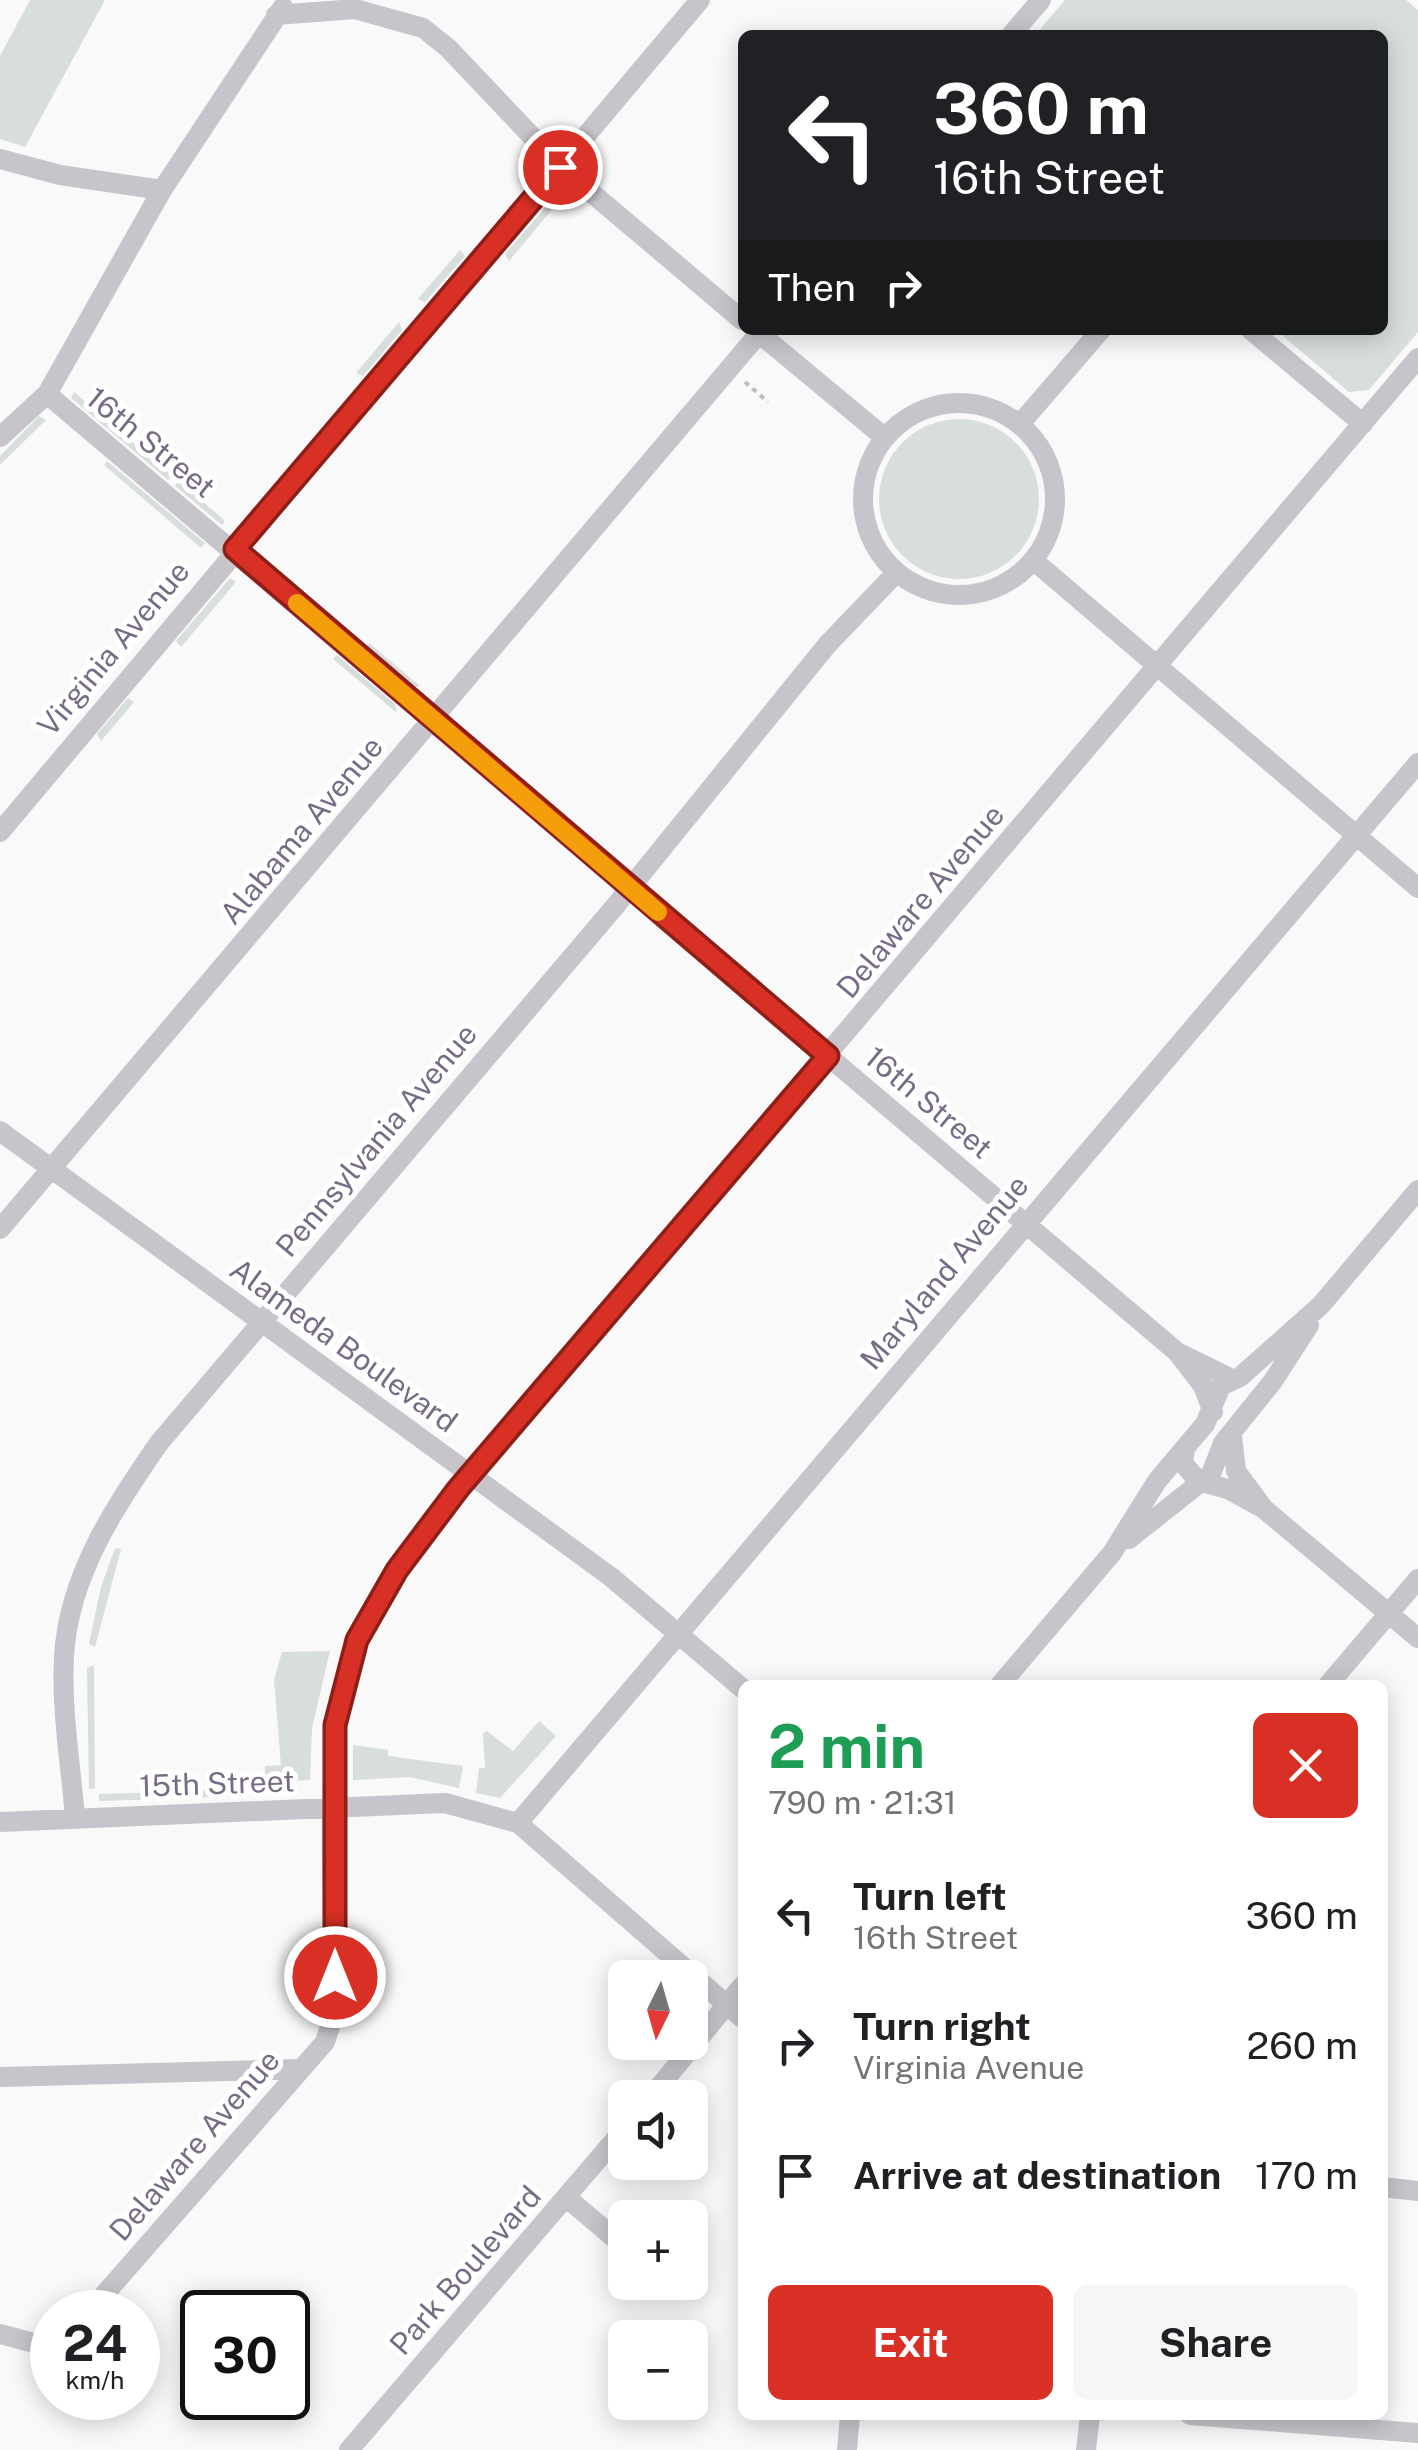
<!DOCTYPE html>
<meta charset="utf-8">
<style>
:root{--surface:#fff;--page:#f6f6f6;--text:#202124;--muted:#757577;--accent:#d93025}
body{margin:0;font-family:"Public Sans",sans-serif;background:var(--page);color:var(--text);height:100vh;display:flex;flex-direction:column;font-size:38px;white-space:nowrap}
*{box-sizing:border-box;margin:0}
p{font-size:32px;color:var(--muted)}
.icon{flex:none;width:55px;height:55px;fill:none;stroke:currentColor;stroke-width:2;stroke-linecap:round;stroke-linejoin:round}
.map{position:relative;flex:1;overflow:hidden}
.details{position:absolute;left:738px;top:1680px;width:650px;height:740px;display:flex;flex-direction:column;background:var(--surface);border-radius:15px;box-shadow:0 5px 25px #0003}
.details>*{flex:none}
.guide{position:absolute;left:738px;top:30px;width:650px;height:305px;border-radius:15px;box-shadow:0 5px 25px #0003;background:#202124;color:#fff;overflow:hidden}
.needle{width:65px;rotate:185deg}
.controls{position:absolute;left:608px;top:1960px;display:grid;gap:20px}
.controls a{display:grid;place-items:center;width:100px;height:100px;border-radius:15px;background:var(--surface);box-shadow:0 5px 25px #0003;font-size:50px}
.speed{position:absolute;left:30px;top:2290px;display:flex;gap:20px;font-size:50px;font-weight:700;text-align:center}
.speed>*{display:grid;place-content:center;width:130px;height:130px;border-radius:50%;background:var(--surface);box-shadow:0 5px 25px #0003;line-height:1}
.speed small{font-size:25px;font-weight:400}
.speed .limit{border:5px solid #111;border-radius:15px;background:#fff;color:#111}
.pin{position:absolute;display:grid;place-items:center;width:85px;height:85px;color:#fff;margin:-42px;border:5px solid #fff;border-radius:50%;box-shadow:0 2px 10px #0007}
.me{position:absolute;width:110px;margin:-55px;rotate:0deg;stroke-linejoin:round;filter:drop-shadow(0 0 8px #0008)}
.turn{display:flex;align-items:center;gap:35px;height:210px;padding:0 30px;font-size:45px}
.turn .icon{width:130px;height:130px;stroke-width:2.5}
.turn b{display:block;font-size:70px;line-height:85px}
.then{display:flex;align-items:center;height:95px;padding:0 30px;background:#0003;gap:20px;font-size:38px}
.round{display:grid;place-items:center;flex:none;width:105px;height:105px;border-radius:15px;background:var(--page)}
.head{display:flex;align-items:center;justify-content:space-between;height:170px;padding:0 30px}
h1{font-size:60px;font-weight:700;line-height:75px;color:#1e9e55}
.button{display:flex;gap:20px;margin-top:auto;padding:20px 30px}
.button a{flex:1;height:115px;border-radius:15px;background:var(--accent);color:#fff;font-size:40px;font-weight:700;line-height:115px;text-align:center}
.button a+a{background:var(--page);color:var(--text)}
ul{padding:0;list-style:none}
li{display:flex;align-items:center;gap:30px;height:130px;padding:0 30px}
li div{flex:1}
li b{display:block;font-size:38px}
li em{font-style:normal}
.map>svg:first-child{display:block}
</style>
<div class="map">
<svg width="1418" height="2450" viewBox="0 0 1418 2450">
<rect width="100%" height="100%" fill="#f8f9f8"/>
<path fill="#d7dedc" d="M30 0H105L25 147 0 139V56Z
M1065 0H1406L1418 10V332L1369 390 1349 392 1276 330H1382V35H1035Z
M557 194 561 199 509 261 505 254Z
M460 250 465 256 425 302 418 299Z
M399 322 402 330 363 376 356 373Z
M74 392 172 476 168 480 71 398Z
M39 416 46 420 0 465V456Z
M879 499a80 80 0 1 1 160 0a80 80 0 1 1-160 0Z
M107 461 205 543 201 548 104 465Z
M178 480 225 521 222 525 175 486Z
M230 578 236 582 181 647 176 641Z
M369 643 420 686 414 687 367 648Z
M337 655 395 704 397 713 333 659Z
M128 698 134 702 101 741 97 734Z
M115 1548 121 1549 95 1647 89 1644 101 1587Z
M330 1651 312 1728 310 1780 265 1783V1766L281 1765 274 1680 282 1652Z
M94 1665 95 1788 89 1789 87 1668Z
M539 1721 556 1736 500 1798 476 1793 479 1768H485L483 1733 487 1731 513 1751Z
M353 1745 388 1750V1756L463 1766 459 1788 409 1777 353 1780Z
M243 1789 240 1796 191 1798 188 1791Z
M167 1792 166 1799 99 1801V1794Z"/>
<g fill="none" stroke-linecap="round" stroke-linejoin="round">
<path stroke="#bebcc1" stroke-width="4" stroke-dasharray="5 5" stroke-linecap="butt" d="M745 382 768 402"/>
<path stroke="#c7c4cb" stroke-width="20" d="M276 15 355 9 423 28 448 48 561 167 742 320
M1011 35 1041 0
M0 159 60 175 162 190
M755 330 884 437
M1251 330 1363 424
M47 394 1177 1352 1203 1386 1213 1412
M863 499a96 96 0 1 1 192 0a96 96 0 1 1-192 0Z
M1020 424 1101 330
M0 437 47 394 162 190 283 7
M1033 560 1418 888
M0 832 700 0
M0 1131 611 1577 742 1688
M0 1229 762 330
M1179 1353 1230 1378
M1232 1436 1236 1471 1264 1509
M1185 1449 1183 1463 1198 1481 1228 1489 1264 1509 1418 1638
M1129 1539 1211 1474 1223 1443 1273 1381 1309 1325
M1000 1685 1112 1553 1157 1481 1205 1424 1221 1386 1240 1377 1321 1305 1418 1190
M1328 1685 1418 1579
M75 1818C71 1766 61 1710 64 1657 68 1577 115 1506 159 1443L617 904 827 645 897 572
M0 1822 445 1803 518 1823 742 2018
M518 1823 1418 763
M0 2077 300 2069
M650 2098 742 1986
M1382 2187 1418 2191
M567 2198 625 2247
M89 2312 325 2042 335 2011C335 1904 319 1739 357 1641 379 1585 422 1536 458 1489L1418 358
M0 2334 52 2348
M1190 2415 1418 2433
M349 2450 625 2128
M847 2450 850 2415
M1086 2450 1090 2415"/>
</g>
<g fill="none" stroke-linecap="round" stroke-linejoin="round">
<defs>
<path id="route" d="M335 1977V1725L357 1640 397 1570 458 1489 828 1056 235 549 560 167"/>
</defs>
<use href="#route" stroke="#8d1f18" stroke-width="25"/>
<use href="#route" stroke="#d93025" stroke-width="18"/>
<path stroke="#f59e0b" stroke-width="18" d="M297 603 658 912"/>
</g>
<g text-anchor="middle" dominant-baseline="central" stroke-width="10" stroke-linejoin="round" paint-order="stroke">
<g font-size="30" fill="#776c86" stroke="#fff">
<text transform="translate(151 442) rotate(39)">16th Street</text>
<text transform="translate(113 648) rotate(-50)">Virginia Avenue</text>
<text transform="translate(301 830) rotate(-50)">Alabama Avenue</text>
<text transform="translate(920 901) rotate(-50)">Delaware Avenue</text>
<text transform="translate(929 1102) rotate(40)">16th Street</text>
<text transform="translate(376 1140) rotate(-50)">Pennsylvania Avenue</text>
<text transform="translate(944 1272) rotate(-50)">Maryland Avenue</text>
<text transform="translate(344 1345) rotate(36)">Alameda Boulevard</text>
<text transform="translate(217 1783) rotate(-2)">15th Street</text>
<text transform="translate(194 2145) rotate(-49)">Delaware Avenue</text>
<text transform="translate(465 2270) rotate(-49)">Park Boulevard</text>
</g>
</g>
</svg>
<div class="controls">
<a><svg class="needle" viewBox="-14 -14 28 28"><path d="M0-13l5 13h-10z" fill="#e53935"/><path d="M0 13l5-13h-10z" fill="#757577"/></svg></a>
<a><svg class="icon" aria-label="sound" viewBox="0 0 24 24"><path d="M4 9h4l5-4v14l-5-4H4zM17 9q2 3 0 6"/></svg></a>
<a>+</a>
<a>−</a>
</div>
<div class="speed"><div>24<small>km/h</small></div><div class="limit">30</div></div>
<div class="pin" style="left:560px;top:167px;background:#d93025"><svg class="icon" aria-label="arrive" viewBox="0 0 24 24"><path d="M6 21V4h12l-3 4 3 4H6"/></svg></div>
<svg class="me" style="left:335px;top:1977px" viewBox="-20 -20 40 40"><circle r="17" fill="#d93025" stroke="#fff" stroke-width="3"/><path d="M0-11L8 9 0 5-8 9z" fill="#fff"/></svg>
<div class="guide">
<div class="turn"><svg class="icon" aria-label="left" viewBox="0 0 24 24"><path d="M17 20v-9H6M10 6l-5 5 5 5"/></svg><div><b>360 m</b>16th Street</div></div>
<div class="then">Then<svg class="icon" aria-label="right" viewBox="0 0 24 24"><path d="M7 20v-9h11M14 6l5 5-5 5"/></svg></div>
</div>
<section class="details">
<div class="head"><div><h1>2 min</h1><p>790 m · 21:31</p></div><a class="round" style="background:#d93025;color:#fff"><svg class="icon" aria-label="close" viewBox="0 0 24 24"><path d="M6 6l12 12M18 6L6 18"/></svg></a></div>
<ul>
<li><svg class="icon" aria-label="left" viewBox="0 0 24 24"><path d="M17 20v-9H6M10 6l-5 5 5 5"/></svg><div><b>Turn left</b><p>16th Street</p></div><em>360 m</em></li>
<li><svg class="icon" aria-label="right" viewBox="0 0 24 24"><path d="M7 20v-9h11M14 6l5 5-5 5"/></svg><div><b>Turn right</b><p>Virginia Avenue</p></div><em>260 m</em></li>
<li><svg class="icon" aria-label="arrive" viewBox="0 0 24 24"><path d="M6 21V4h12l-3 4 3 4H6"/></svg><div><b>Arrive at destination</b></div><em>170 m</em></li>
</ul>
<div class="button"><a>Exit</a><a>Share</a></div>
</section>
</div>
